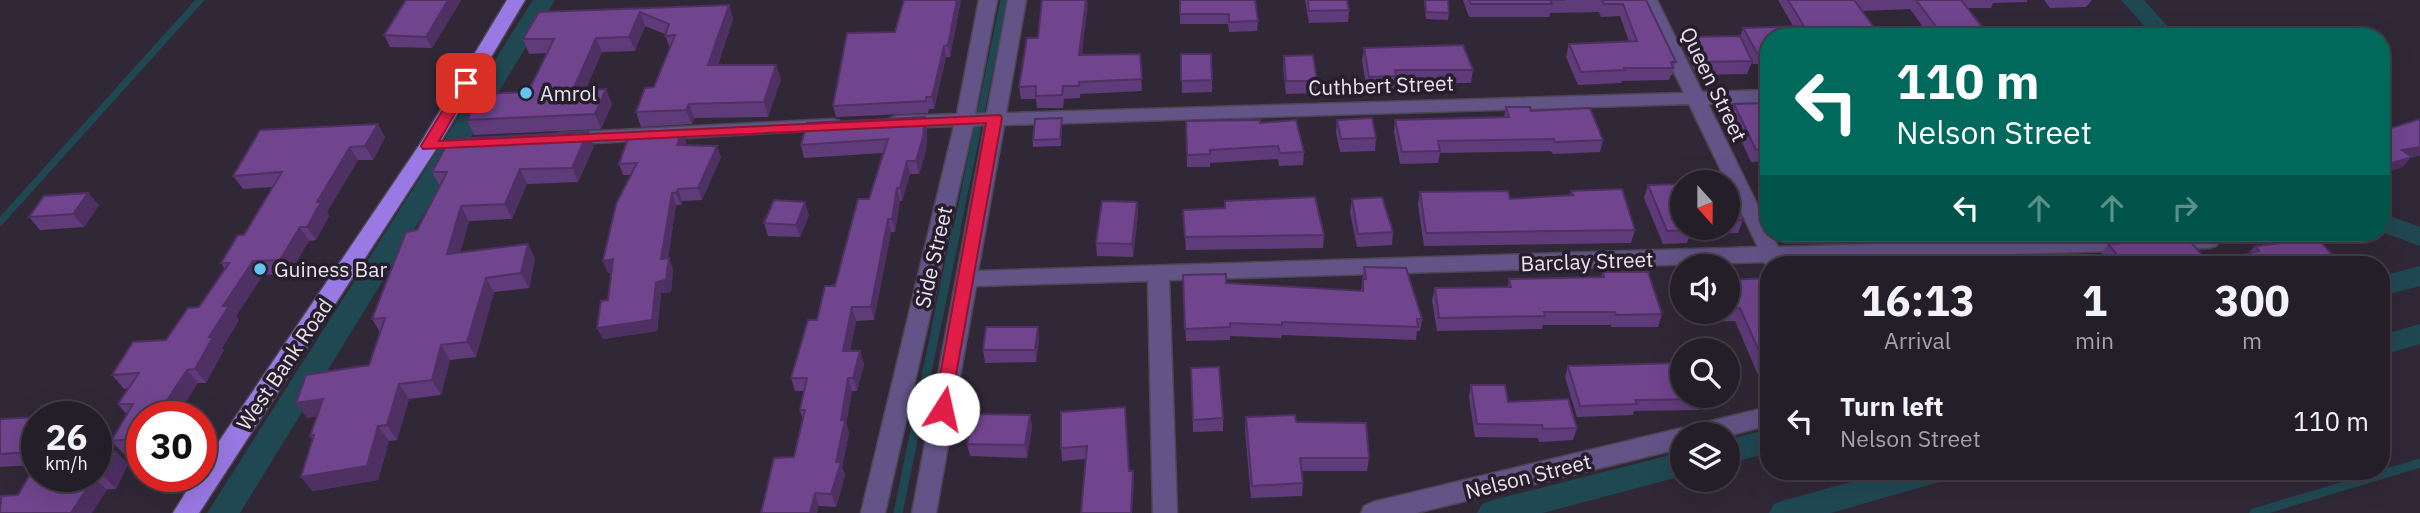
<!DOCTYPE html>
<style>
:root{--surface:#241e28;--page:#2c2730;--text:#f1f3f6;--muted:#a3a2a8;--line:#413c45}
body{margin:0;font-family:"IBM Plex Sans",sans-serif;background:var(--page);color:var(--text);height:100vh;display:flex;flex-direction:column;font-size:26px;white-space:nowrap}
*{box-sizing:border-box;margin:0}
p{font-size:23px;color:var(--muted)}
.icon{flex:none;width:38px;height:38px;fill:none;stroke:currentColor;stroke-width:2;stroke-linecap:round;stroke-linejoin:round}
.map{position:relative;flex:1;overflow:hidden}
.side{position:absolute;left:1760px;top:256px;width:630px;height:224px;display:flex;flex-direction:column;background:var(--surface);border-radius:28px;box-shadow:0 7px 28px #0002,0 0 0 2px var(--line)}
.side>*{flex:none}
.guide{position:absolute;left:1760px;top:28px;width:630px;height:214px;border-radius:28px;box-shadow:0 7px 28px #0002,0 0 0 2px var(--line);background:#00695c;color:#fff;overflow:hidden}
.needle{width:46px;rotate:159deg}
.tools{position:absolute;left:1670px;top:170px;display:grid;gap:14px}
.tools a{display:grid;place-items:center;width:70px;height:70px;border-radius:50%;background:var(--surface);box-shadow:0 7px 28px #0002,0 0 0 2px var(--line);font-size:35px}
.speed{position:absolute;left:21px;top:401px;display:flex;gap:14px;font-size:35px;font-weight:700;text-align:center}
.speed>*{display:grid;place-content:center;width:91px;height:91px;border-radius:50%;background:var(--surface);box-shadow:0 7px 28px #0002,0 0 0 2px var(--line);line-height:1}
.speed small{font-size:18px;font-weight:400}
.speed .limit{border:10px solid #d22;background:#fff;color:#111}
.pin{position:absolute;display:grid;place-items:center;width:60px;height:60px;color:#fff;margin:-30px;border-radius:14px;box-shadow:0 4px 10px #0006}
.me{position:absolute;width:77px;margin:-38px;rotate:10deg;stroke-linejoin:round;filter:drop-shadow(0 0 5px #0008)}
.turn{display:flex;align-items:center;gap:24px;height:147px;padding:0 21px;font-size:32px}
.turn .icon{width:91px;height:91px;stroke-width:2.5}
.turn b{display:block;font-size:49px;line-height:60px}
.lanes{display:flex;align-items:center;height:66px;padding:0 21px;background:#0003;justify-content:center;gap:35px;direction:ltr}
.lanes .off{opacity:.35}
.eta{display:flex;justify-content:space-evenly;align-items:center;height:119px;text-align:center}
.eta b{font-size:42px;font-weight:700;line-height:49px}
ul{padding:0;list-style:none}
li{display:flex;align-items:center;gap:21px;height:91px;padding:0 21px}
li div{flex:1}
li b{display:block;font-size:26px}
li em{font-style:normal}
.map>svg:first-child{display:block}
</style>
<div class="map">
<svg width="2420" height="513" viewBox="0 0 2420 513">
<rect width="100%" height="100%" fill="#302836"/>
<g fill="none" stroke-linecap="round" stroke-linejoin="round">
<path stroke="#204853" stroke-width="7" d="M0 222 200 0
M956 233 1004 0"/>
<path stroke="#204853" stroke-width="9" d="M898 513 956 231
M2254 513 2420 463"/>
<path fill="#204853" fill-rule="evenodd" d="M533 0H555L240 513H207Z
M2121 0H2144L2177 37H2154Z
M2382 213 2420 227V246L2382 232Z
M2420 266V286L2382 296V276Z
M2420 324V344L2382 355V335Z
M1769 429V453L1727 464V440Z
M1682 452V476L1543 513H1477L1482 504 1493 500Z
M1891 471H1950L1946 480 1831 513H1769L1774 504 1785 500Z"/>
<defs>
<path id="street" d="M979 0H997L975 114 987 113 1008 0H1026L1006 113 1684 93 1639 0H1657L1702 92 1769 90V102L1708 104 1778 247 2209 234 2216 236 2219 241 2216 246 2209 248 1785 261 1786 264H1769V270L1764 262 1169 280 1177 513H1153L1148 281 976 286 936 513H912L985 125 973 126 885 513H861L954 126 897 128 890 126 888 122 890 118 897 116 957 114ZM1689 104 1758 247 978 271 1004 125Z
M833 119 840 121 842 125 840 129 561 145 554 143 551 139 554 135 561 133Z
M1769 407V425L1727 436 1682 434V448L1416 513H1361L1364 506 1373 502 1682 428 1688 430 1698 424Z"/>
<path id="primary" d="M507 0H525L438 146 199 513H173L196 476H201V468L420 144Z"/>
</defs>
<use href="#street" stroke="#4d4653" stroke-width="3"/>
<use href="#primary" stroke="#4d4653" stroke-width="3"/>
<use href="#street" fill="#625487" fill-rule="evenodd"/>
<use href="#primary" fill="#9979e3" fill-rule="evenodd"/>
</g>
<path fill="#603b7a" d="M461 0 432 48 390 47 384 35Z
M904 0H961L950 57H946L934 109H929L928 113 836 117 833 106 895 32Z
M1042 0H1087L1082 55 1140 54 1142 91 1080 94V98L1064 99 1063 108H1037L1036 99H1021L1019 87 1038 38Z
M1180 0 1258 21 1257 31 1229 32 1228 24H1180Z
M1305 0H1347L1349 10 1348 22 1309 23Z
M1424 0H1448L1449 13 1448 20 1426 19Z
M1463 0H1646L1676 62 1672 75H1671L1669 80 1622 81 1621 83 1578 85 1566 57 1569 44 1629 42 1620 16 1601 17 1599 12 1550 13 1549 17H1469Z
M1778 0H2027V2L1993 3 1991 8H1967L1990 37H1930L1910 9 1862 11 1769 37V64H1753L1752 62 1747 74 1696 75 1684 49 1688 37H1740L1743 28 1793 26Z
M2044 0H2092L2086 7 2050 8Z
M729 5 733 19 718 65H776L781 79 768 117 694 118 692 124 641 127 636 112 654 87 670 49 665 34 645 26 635 51 602 52 585 90 612 104 601 129 474 135 467 120 528 92 547 53 529 54 523 39 539 12Z
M1364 48 1473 70 1471 83H1395L1394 89H1367L1362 61Z
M1181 54 1212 80V92L1182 93Z
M1284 56 1317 81 1316 93 1286 94 1283 68Z
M1769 103V161L1751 162 1730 116 1734 104Z
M1506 107 1531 111 1603 140 1600 152 1553 154 1551 151 1440 153 1438 163 1400 164 1394 132 1395 120 1504 117Z
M925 117 927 130 926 150 919 174H910L902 201H900L895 232H891L874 320 856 321 850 351H860L864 364 857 391H852L846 424 849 433 842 467 845 475 836 507 819 506 794 457 803 420 800 410 804 391H795L791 378 817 320 835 286 869 199 883 153 804 158 801 145Z
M1337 120 1376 138 1375 151 1340 152 1336 132Z
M1186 121 1260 123 1304 152 1303 165 1279 166 1278 159 1210 163V167H1187Z
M1062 125 1061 146 1033 147V140Z
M682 130 686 142 685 145 721 157 702 200 682 201 681 205H676L668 258 673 269 671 292 661 293 657 331 603 339 597 328 608 300 612 272 608 273 603 261 631 175H623L619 164Z
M385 137 373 160H358L327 212 329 216 316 240 309 241 289 274 263 275 236 316 239 320 222 348 224 350 206 383H198L142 416V453L124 454 111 441 127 415 118 404 128 388 124 389 112 375 166 340 199 307 225 269 221 263 244 235 273 187 243 189 233 176Z
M594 146 578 182 527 184 512 219 469 221 460 253 528 244 535 259 529 288 494 292 476 357 450 360 441 395 409 399 397 440 389 441 378 480 313 491 301 477 313 440 310 436 317 416 307 418 296 403 369 365 380 332 372 319 440 186 432 172Z
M1648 185 1682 228H1727V190L1743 220 1738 233 1690 234 1687 243 1663 244 1644 198Z
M1571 191 1635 230 1631 243 1424 246 1418 204 1420 192 1510 199 1570 196Z
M1352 199 1393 232 1392 245 1357 247 1350 212Z
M1225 201 1324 235 1323 248 1186 250 1183 210 1224 208Z
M1137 202 1138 215 1133 257 1097 256 1096 243Z
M99 205 84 227 40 230 29 217Z
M809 215 800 237 768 236 764 223Z
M2123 233H2152L2124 234Z
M2150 235 2181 239 2208 262 2249 253 2255 246 2338 261 2336 264H2098L2096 262 2108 244 2145 241Z
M1364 267 1422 319 1420 331H1417L1416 340 1282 335 1281 338 1230 336V340L1186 341 1183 275 1226 283 1361 291Z
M1603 272 1662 314 1658 327H1611V325H1543L1542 329 1437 331 1432 300 1435 288 1508 287 1509 279 1601 277Z
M1769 278V382H1761L1735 321 1695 322 1690 312H1727V280Z
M1039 340 1036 362 985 363 983 350Z
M1568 366 1704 399 1699 410 1634 411 1633 415 1577 417 1565 377Z
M1191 368 1223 418V431L1193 432Z
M1471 385 1508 402 1577 428 1573 440 1539 442 1538 438 1475 437 1469 397Z
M1061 412 1129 471H1133L1134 484 1086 459 1062 461 1061 448Z
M1030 415 1032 428 1027 458 970 456 967 444Z
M37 417V476L116 452 128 464 116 489 18 495 35 465 0 467V421Z
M1246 417 1296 422 1369 458 1367 471H1302L1303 483 1302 496 1251 498 1245 430Z"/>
<path fill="#4e3063" d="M448 0H461L432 48 426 37Z
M957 0H961L950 57 948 45Z
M1086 0H1087L1088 4 1080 67 1079 55Z
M729 5 733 19 713 79 708 65Z
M640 12 645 26 635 51 629 37Z
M596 38 602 52 579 105 573 90Z
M944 46 946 57 934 109 932 97Z
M776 65 781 79 768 117 764 102Z
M606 89 612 104 601 129 595 114Z
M689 104 694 118 692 124 686 110Z
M925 117 927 130 926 150 919 174 916 161Z
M378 124 385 137 373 160 365 146Z
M682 130 686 142 681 157 677 145Z
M588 132 594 146 578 182 572 168Z
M717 146 721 157 702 200 698 188Z
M350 147 358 160 327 212 329 216 316 240 307 227 317 202Z
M2420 147V156L2411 157 2403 167 2382 174V166L2402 150Z
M907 161 910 174 902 201 900 188Z
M520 169 527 184 512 219 505 204Z
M897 188 900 201 895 232 892 219Z
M678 189 682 201 681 205 676 193Z
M88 193 99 205 84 227 73 214Z
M672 193 676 205 666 270 661 259Z
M805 202 809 215 800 237 796 225Z
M1137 202 1138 215 1133 257 1132 244Z
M461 206 469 221 455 269 447 254Z
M888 219 891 232 874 320 871 307Z
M300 227 309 241 289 274 280 260Z
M528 244 535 259 529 288 521 273Z
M669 258 673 269 671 292 661 293 657 331 603 339 597 328 656 282Z
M613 259 618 271 608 273 603 261Z
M253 261 263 275 236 316 239 320 222 348 224 350 206 383 195 369 223 306Z
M486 278 494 292 476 357 467 342Z
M852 307 856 321 847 364 843 351Z
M1038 327 1039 340 1036 362 1035 350Z
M441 345 450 360 441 395 432 380Z
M860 351 864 364 857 391 853 378Z
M187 370 198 383 177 416H161L160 411Z
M848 378 852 391 846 424 849 433 842 467 845 475 836 507 831 494 841 420Z
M399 384 409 399 397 440 387 425Z
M323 399 334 413 307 418 296 403Z
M1030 415 1032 428 1027 458 1025 445Z
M378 426 389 441 378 480 313 491 301 477Z
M37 440V460L29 452Z
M116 452 128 464 116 489 104 476Z
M1133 471 1134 484 1132 513H1131Z
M94 478 107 490 92 513H71Z
M815 493 819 506 817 513H810Z"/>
<path fill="#70458e" stroke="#4e3063" stroke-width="2" d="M406 0H448L426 37 384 35Z
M904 0H957L948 45 944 46 932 97H926V101L833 106 847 33 895 32Z
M1042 0H1086L1079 55 1140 54 1142 79 1079 82V86H1063L1062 95 1036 96V86L1019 87 1027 38H1038Z
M1180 0H1255L1258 21 1229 22V14H1180Z
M1308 0H1347L1349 10 1309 11Z
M1425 0H1448L1449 13 1426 12Z
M1469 0H1565H1550L1552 4H1471Z
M1602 0H1646L1676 62H1671L1673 68H1624L1625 70 1581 72 1569 44 1637 41 1623 4H1604Z
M1788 0H1854L1881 37H1769V52L1757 53 1743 28 1804 26Z
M1916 0H1961L1990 37H1931L1943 36Z
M729 5 708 65H776L764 102 689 104 686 110 636 112 645 88 654 87 675 35 665 36 669 24 640 12 629 37 596 38 573 90 606 89 595 114 467 120 480 94 528 92 554 39H523L539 12Z
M2122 30 2127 37H2052L2049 33Z
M1740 36 1752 61 1700 62 1688 37Z
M1463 45 1473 70H1395L1396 76 1369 77 1364 48Z
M1181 54H1211L1212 80 1181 81Z
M1313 55 1317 81H1286L1284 56Z
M1769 103V149L1756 150 1734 104Z
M1506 107H1530L1531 111 1590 108 1603 140 1555 142 1554 139 1438 141 1440 151 1402 152 1395 120 1509 117Z
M925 117 923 137 916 161H907L900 188H897L892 219H888L871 307H852L843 351H860L853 378H848L841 420H845L836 462H841L831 494 815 493 810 513H761L774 458 794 457 805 410H800L807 378H791L808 320H817L825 286H835L858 199H869L888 139 801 145 807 123Z
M1062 118 1060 139 1033 140 1035 119Z
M1372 118 1376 138 1341 139 1337 120Z
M2420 119V147L2402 150 2412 157 2382 166V131Z
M1260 120V123L1296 120 1304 152 1280 153 1278 146 1210 150V154L1187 155 1186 121Z
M378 124 365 146 350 147 317 202H321L307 227H300L280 260 253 261 223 306H229L209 337H213L195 369 187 370 160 411 165 410 161 416H142V438L111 441 133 404H118L139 373 112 375 133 342 166 340 188 308 199 307 229 263H221L238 235H244L282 172 233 176 260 130Z
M682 130 677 145 717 146 698 188 678 189 676 193H672L661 259 669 258 666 280 656 282 652 320 597 328 601 301 608 300 613 259 603 261 616 204 637 163 619 164 630 133Z
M588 132 572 168 520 169 505 204 461 206 447 254 528 244 521 273 486 278 467 342 441 345 432 380 399 384 387 425 378 426 367 466 301 477 314 435 310 436 323 399 296 403 306 375 369 365 385 318 372 319 406 232 417 230 447 172H432L450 139Z
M1682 184V228H1691L1692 230 1667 231 1648 185Z
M1622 189 1635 230 1426 233 1420 192 1508 191 1510 199 1573 195 1571 191Z
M1727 190 1743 220H1727Z
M88 193 73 214 29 217 44 196Z
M1315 197 1324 235 1185 237 1183 210 1225 208V201Z
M1382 197 1393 232 1358 234 1352 199Z
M774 200 805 202 796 225 764 223Z
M1102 201 1137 202 1132 244 1096 243Z
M2178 234 2181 239H2188L2210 264H2125L2108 244 2154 241 2150 235Z
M2318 239 2338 261 2312 264H2210L2209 263 2259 251 2255 246Z
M1364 267 1406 268 1422 319H1417L1418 327 1282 322V325L1230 323V327L1185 329 1183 275 1226 274V283L1363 291V279H1366Z
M1603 272H1648L1662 314 1616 315 1615 312H1544L1545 316 1439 318 1435 288 1511 287 1509 279 1604 277Z
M1769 278V369H1767L1740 308 1727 309V280Z
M986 327H1038L1035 350H983Z
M1682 363V396H1703L1704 399 1635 400 1637 404 1580 406 1568 366Z
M1219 367 1223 418 1193 420 1191 368Z
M1471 385H1505L1508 402 1568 399 1577 428 1543 429 1542 425 1477 424Z
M1125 407 1129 471H1133L1131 513H1081L1087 446 1061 448V412Z
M973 414 1030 415 1025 445 967 444Z
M1295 415 1296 422 1366 423 1369 458H1300L1303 483 1252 486 1246 417Z
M37 417V440L29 452 0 454V421L1 419Z
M116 452 104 476 94 478 71 513H0L1 496 18 495 37 462V476H96V454Z"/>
<path fill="#e11d48" stroke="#92132f" stroke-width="2" d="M466 79 473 83 439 141 1000 115 1002 118 949 414H936L934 409 986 123 423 149 421 146 459 83Z"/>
<g fill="#66c4ef" stroke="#261e2c" stroke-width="2.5">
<circle cx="526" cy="93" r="7"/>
<circle cx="260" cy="269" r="7"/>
</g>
<g text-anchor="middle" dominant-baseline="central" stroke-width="7" stroke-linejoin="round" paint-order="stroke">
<g font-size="21" fill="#e8e3ed" stroke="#261e2c">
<text transform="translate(1714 84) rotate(64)">Queen Street</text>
<text transform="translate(1381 85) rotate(-2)">Cuthbert Street</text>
<text transform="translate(933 257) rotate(-77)">Side Street</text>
<text transform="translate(1587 261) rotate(-2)">Barclay Street</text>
<text transform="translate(284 364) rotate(-56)">West Bank Road</text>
<text transform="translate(1528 476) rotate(-14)">Nelson Street</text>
</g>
<g font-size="21" fill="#e8e3ed" stroke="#261e2c" text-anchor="start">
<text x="540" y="93">Amrol</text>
<text x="274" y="269">Guiness Bar</text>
</g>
</g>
</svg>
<div class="tools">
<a><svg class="needle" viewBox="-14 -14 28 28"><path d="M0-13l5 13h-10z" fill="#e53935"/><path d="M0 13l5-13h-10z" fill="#a3a2a8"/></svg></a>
<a><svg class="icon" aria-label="sound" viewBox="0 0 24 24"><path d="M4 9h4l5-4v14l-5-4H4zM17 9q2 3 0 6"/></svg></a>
<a><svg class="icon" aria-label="search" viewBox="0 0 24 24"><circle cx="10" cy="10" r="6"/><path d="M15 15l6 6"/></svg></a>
<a><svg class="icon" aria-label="layers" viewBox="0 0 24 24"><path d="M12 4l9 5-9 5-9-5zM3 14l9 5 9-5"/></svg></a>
</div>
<div class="speed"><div>26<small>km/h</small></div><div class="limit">30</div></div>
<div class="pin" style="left:466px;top:83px;background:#d93025"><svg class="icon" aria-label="arrive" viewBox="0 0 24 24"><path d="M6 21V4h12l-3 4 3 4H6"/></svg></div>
<svg class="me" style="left:943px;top:409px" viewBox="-20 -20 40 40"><circle r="19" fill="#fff"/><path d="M0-13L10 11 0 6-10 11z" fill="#e11d48"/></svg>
<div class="guide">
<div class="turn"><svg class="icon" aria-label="left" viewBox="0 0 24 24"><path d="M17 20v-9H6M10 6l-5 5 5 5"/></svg><div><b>110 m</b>Nelson Street</div></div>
<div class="lanes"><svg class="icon" aria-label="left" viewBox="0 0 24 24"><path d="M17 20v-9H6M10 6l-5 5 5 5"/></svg><svg class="icon off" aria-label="ahead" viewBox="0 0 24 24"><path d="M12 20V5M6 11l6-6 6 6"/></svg><svg class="icon off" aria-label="ahead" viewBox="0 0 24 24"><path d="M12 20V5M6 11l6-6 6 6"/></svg><svg class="icon off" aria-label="right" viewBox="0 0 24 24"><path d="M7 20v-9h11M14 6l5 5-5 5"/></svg></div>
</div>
<section class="side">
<div class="eta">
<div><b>16:13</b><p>Arrival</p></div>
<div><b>1</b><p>min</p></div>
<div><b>300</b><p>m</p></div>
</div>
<ul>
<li><svg class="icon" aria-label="left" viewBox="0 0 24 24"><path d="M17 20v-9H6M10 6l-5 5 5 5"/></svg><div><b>Turn left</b><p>Nelson Street</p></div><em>110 m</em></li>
</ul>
</section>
</div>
